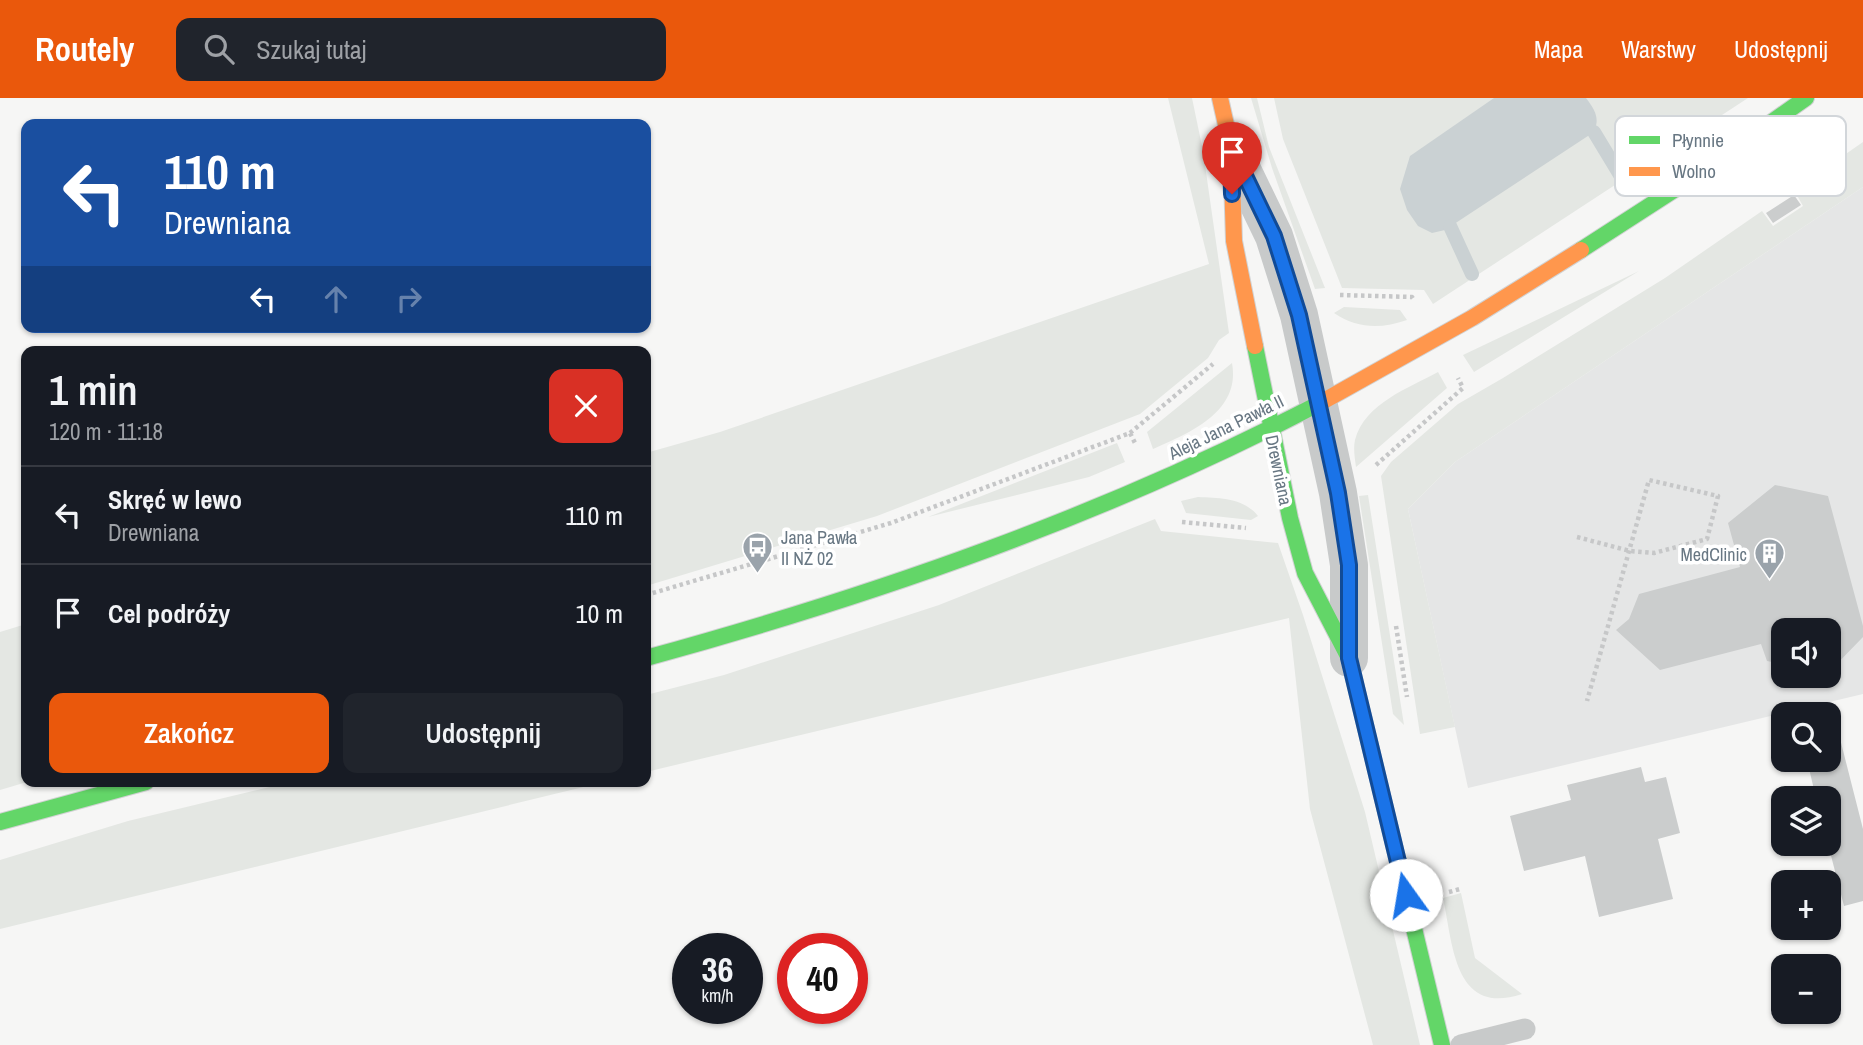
<!DOCTYPE html>
<html lang="pl">
<meta charset="utf-8">
<style>
:root{--surface:#171b24;--page:#20242c;--text:#f1f3f6;--muted:#9ea1a6;--line:#363941;--accent:#ea580c}
body{margin:0;font-family:"Archivo Narrow",sans-serif;background:var(--page);color:var(--text);height:100vh;display:flex;flex-direction:column;font-size:26px;white-space:nowrap}
*{box-sizing:border-box;margin:0}
p{font-size:23px;color:var(--muted)}
.icon{flex:none;width:38px;height:38px;fill:none;stroke:currentColor;stroke-width:2;stroke-linecap:round;stroke-linejoin:round}
.map{position:relative;flex:1;overflow:hidden}
.panel{position:absolute;left:21px;top:248px;width:630px;height:441px;display:flex;flex-direction:column;background:var(--surface);border-radius:14px;box-shadow:0 2px 5px #0004}
.panel>*{flex:none}
.top-card{position:absolute;left:21px;top:21px;width:630px;height:214px;border-radius:14px;box-shadow:0 2px 5px #0004;background:#1a4fa0;color:#fff;overflow:hidden}
.fabs{position:absolute;left:1771px;top:520px;display:grid;gap:14px}
.fabs a{display:grid;place-items:center;width:70px;height:70px;border-radius:14px;background:var(--surface);box-shadow:0 2px 5px #0004;font-size:35px}
.speed{position:absolute;left:672px;top:835px;display:flex;gap:14px;font-size:35px;font-weight:700;text-align:center}
.speed>*{display:grid;place-content:center;width:91px;height:91px;border-radius:50%;background:var(--surface);box-shadow:0 2px 5px #0004;line-height:1}
.speed small{font-size:18px;font-weight:400}
.speed .limit{border:10px solid #d22;background:#fff;color:#111}
.pin{position:absolute;display:grid;place-items:center;width:60px;height:60px;color:#fff;margin:-72px -30px;border-radius:50% 50% 50% 0;rotate:-45deg;box-shadow:0 0 7px #0007}
.pin .icon{rotate:45deg}
.me{position:absolute;width:77px;margin:-38px;rotate:347deg;stroke-linejoin:round;filter:drop-shadow(0 0 5px #0008)}
.turn{display:flex;align-items:center;gap:24px;height:147px;padding:0 28px;font-size:32px}
.turn .icon{width:91px;height:91px;stroke-width:2.5}
.turn b{display:block;font-size:49px;line-height:60px}
.lanes{display:flex;align-items:center;height:66px;padding:0 28px;background:#0003;justify-content:center;gap:35px;direction:ltr}
.lanes .off{opacity:.35}
.round{display:grid;place-items:center;flex:none;width:74px;height:74px;border-radius:14px;background:var(--page)}
.headline{display:flex;align-items:center;justify-content:space-between;height:119px;padding:0 28px}
h1{font-size:42px;font-weight:600;line-height:52px}
.primary-button{display:flex;gap:14px;margin-top:auto;padding:14px 28px}
.primary-button a{flex:1;height:80px;border-radius:14px;background:var(--accent);color:#fff;font-size:28px;font-weight:600;line-height:80px;text-align:center}
.primary-button a+a{background:var(--page);color:var(--text)}
ul{padding:0;list-style:none}
li{display:flex;align-items:center;gap:21px;height:98px;padding:0 28px;border-top:2px solid var(--line)}
li div{flex:1}
li b{display:block;font-size:26px}
li em{font-style:normal}
header{display:flex;align-items:center;gap:42px;box-sizing:border-box;height:98px;padding:0 35px;background:var(--accent);color:#fff}
header strong{font-size:33px}
nav{display:flex;gap:38px;margin-inline-start:auto;font-size:24px}
.search{width:490px;height:63px;background:var(--page);display:flex;align-items:center;gap:18px;box-sizing:border-box;padding:0 24px;border-radius:14px;color:var(--muted);font-size:26px}
.map>svg:first-child{display:block}
</style>
<header>
<strong>Routely</strong>
<div class="search"><svg class="icon" aria-label="search" viewBox="0 0 24 24"><circle cx="10" cy="10" r="6"/><path d="M15 15l6 6"/></svg>Szukaj tutaj</div>
<nav><a>Mapa</a><a>Warstwy</a><a>Udostępnij</a></nav>
</header>
<div class="map">
<svg width="1863" height="947" viewBox="0 0 1863 947">
<rect width="100%" height="100%" fill="#f6f6f5"/>
<path fill="#e5e6e6" fill-rule="evenodd" d="M1863 89V596L1468 690 1408 411 1455 364ZM1783 532H1829V578H1783Z"/>
<path fill="#e4e7e3" d="M1168 0H1192L1203 53 1229 235 1219 242 1208 260 1140 316 877 418 646 488V355L720 334 1209 166Z
M1251 0H1257L1269 49 1325 190 1315 191 1272 70Z
M1274 0H1748L1433 206 1424 192 1342 190 1283 41Z
M1863 44V89L1455 364 1408 411 1455 629 1420 636 1381 378 1391 364 1458 306 1503 280 1665 180 1762 113 1773 128 1803 108 1794 92Z
M1639 173 1474 274 1463 257Z
M1344 209 1400 212 1407 222C1381 231 1358 231 1334 215Z
M1232 265C1241 314 1189 335 1153 351L1147 334Z
M1438 274 1447 290 1356 369C1355 361 1353 351 1355 342 1365 305 1409 290 1438 274Z
M1117 345 1125 364 1089 379 928 419Z
M1368 397 1404 627 1393 616 1359 398Z
M1198 399C1220 400 1244 400 1258 418L1251 422 1186 415 1181 403Z
M1155 421 1161 433 1278 445 1303 517 1365 714 1420 947H1373L1310 711 1289 520 646 674V597L724 577 939 507Z
M26 526 27 684 0 692V534Z
M291 684H604L0 831V762L128 723Z
M1461 795 1475 860 1522 896C1454 919 1453 846 1443 800Z"/>
<path fill="#cad1d3" d="M1494 0H1586C1595 12 1600 20 1594 34L1445 132 1432 135 1418 128 1407 112 1400 91 1410 58Z"/>
<g fill="none" stroke-linecap="round" stroke-linejoin="round">
<path stroke="#cad1d3" stroke-width="14" d="M1594 34 1620 77
M1450 128 1472 176"/>
</g>
<path fill="#cbcdcd" d="M1794 97 1801 107 1773 125 1766 115Z
M1775 387 1828 398 1863 528V539L1829 574V532H1783V566L1767 563 1761 546 1660 572 1616 532 1629 521 1639 496 1740 469 1728 425Z
M1834 617 1863 731V803L1844 808 1828 746 1829 700H1816L1807 662H1829V619Z
M1641 669 1645 684 1666 679 1680 735 1658 741 1673 801 1599 819 1585 758 1524 773 1510 718 1571 702 1567 687Z"/>
<g fill="none" stroke-linecap="round" stroke-linejoin="round">
<defs>
<path id="fast" d="M1581 152 1694 79 1806 0
M1255 248 1290 420 1305 475 1349 560 1442 947
M646 560C879 496 1106 417 1320 305
M0 724 146 684"/>
<path id="slow" d="M1220 0 1231 49 1234 143 1255 248
M1320 305 1472 220 1581 152"/>
</defs>
<use href="#fast" stroke="#d1d2d3" stroke-width="18"/>
<use href="#slow" stroke="#d1d2d3" stroke-width="18"/>
<path stroke="#c6c7c8" stroke-width="4.5" stroke-dasharray="3.5 3.5" stroke-linecap="butt" d="M1340 197 1412 199 1414 202
M1130 335 1213 266
M1376 367 1463 290 1458 280
M1182 424 1246 430
M1577 439 1630 453 1654 455 1707 441 1718 398 1649 382 1587 603
M646 497 891 425 1130 335 1135 345
M1396 528 1407 599
M1449 794 1460 791"/>
<path stroke="#c8caca" stroke-width="21" d="M1461 947 1525 931"/>
<path stroke="#c8caca" stroke-width="38" d="M1231 49 1274 138 1299 217 1338 395 1349 467V560"/>
<use href="#fast" stroke="#63d668" stroke-width="16"/>
<use href="#slow" stroke="#ff974d" stroke-width="16"/>
</g>
<g fill="none" stroke-linecap="round" stroke-linejoin="round">
<defs>
<path id="route" d="M1232 96 1231 49 1274 138 1299 217 1338 395 1349 467V560L1406 797"/>
</defs>
<use href="#route" stroke="#114b97" stroke-width="18"/>
<use href="#route" stroke="#1a73e8" stroke-width="12"/>
</g>
<defs>
<symbol id="bus-pin" viewBox="-11 -11 22 30"><path d="M0 17L-7.5 6A9.5 9.5 0 1 1 7.5 6Z" fill="#9aa3ab" stroke="#fff"/><path d="M-5-6H5V4H4V6H2V4H-2V6H-4V4H-5ZM-3.5-4V0h7V-4ZM-3.5 1.2v1.5H-2V1.2ZM2 1.2v1.5H3.5V1.2Z" fill="#fff"/></symbol>
<symbol id="building-pin" viewBox="-11 -11 22 30"><path d="M0 17L-7.5 6A9.5 9.5 0 1 1 7.5 6Z" fill="#9aa3ab" stroke="#fff"/><path d="M-4-6H4V6H1V3H-1V6H-4ZM-2.5-4.3h1.7v1.8h-1.7ZM.8-4.3h1.7v1.8H.8ZM-2.5-1h1.7V.8h-1.7ZM.8-1h1.7V.8H.8Z" fill="#fff"/></symbol>
</defs>
<g fill-rule="evenodd">
<use href="#bus-pin" x="740" y="432" width="35" height="47"/>
<use href="#building-pin" x="1752" y="438" width="35" height="47"/>
</g>
<g text-anchor="middle" dominant-baseline="central" stroke-width="7" stroke-linejoin="round" paint-order="stroke">
<g font-size="18" fill="#687783" stroke="#fff">
<text transform="translate(1226 329) rotate(-26)">Aleja Jana Pawła II</text>
<text transform="translate(1279 372) rotate(78)">Drewniana</text>
</g>
<g font-size="18" fill="#687783" stroke="#fff" text-anchor="start">
<text x="781" y="439">Jana Pawła<tspan x="781" dy="21">II NŻ 02</tspan></text>
<text x="1747" y="456" text-anchor="end">MedClinic</text>
</g>
</g>
<rect x="1615" y="18" width="231" height="80" rx="10" fill="#fff" stroke="#d2d6da" stroke-width="2"/>
<rect x="1629" y="38" width="31" height="8" fill="#63d668"/>
<rect x="1629" y="69" width="31" height="9" fill="#ff974d"/>
<g font-size="19" fill="#687783">
<text x="1672" y="49">Płynnie</text>
<text x="1672" y="80">Wolno</text>
</g>
</svg>
<div class="fabs">
<a><svg class="icon" aria-label="sound" viewBox="0 0 24 24"><path d="M4 9h4l5-4v14l-5-4H4zM17 9q2 3 0 6"/></svg></a>
<a><svg class="icon" aria-label="search" viewBox="0 0 24 24"><circle cx="10" cy="10" r="6"/><path d="M15 15l6 6"/></svg></a>
<a><svg class="icon" aria-label="layers" viewBox="0 0 24 24"><path d="M12 4l9 5-9 5-9-5zM3 14l9 5 9-5"/></svg></a>
<a>+</a>
<a>−</a>
</div>
<div class="speed"><div>36<small>km/h</small></div><div class="limit">40</div></div>
<div class="pin" style="left:1232px;top:96px;background:#d93025"><svg class="icon" aria-label="arrive" viewBox="0 0 24 24"><path d="M6 21V4h12l-3 4 3 4H6"/></svg></div>
<svg class="me" style="left:1406px;top:797px" viewBox="-20 -20 40 40"><circle r="19" fill="#fff"/><path d="M0-13L10 11 0 6-10 11z" fill="#1a73e8"/></svg>
<div class="top-card">
<div class="turn"><svg class="icon" aria-label="left" viewBox="0 0 24 24"><path d="M17 20v-9H6M10 6l-5 5 5 5"/></svg><div><b>110 m</b>Drewniana</div></div>
<div class="lanes"><svg class="icon" aria-label="left" viewBox="0 0 24 24"><path d="M17 20v-9H6M10 6l-5 5 5 5"/></svg><svg class="icon off" aria-label="ahead" viewBox="0 0 24 24"><path d="M12 20V5M6 11l6-6 6 6"/></svg><svg class="icon off" aria-label="right" viewBox="0 0 24 24"><path d="M7 20v-9h11M14 6l5 5-5 5"/></svg></div>
</div>
<section class="panel">
<div class="headline"><div><h1>1 min</h1><p>120 m · 11:18</p></div><a class="round" style="background:#d93025;color:#fff"><svg class="icon" aria-label="close" viewBox="0 0 24 24"><path d="M6 6l12 12M18 6L6 18"/></svg></a></div>
<ul>
<li><svg class="icon" aria-label="left" viewBox="0 0 24 24"><path d="M17 20v-9H6M10 6l-5 5 5 5"/></svg><div><b>Skręć w lewo</b><p>Drewniana</p></div><em>110 m</em></li>
<li><svg class="icon" aria-label="arrive" viewBox="0 0 24 24"><path d="M6 21V4h12l-3 4 3 4H6"/></svg><div><b>Cel podróży</b></div><em>10 m</em></li>
</ul>
<div class="primary-button"><a>Zakończ</a><a>Udostępnij</a></div>
</section>
</div>
